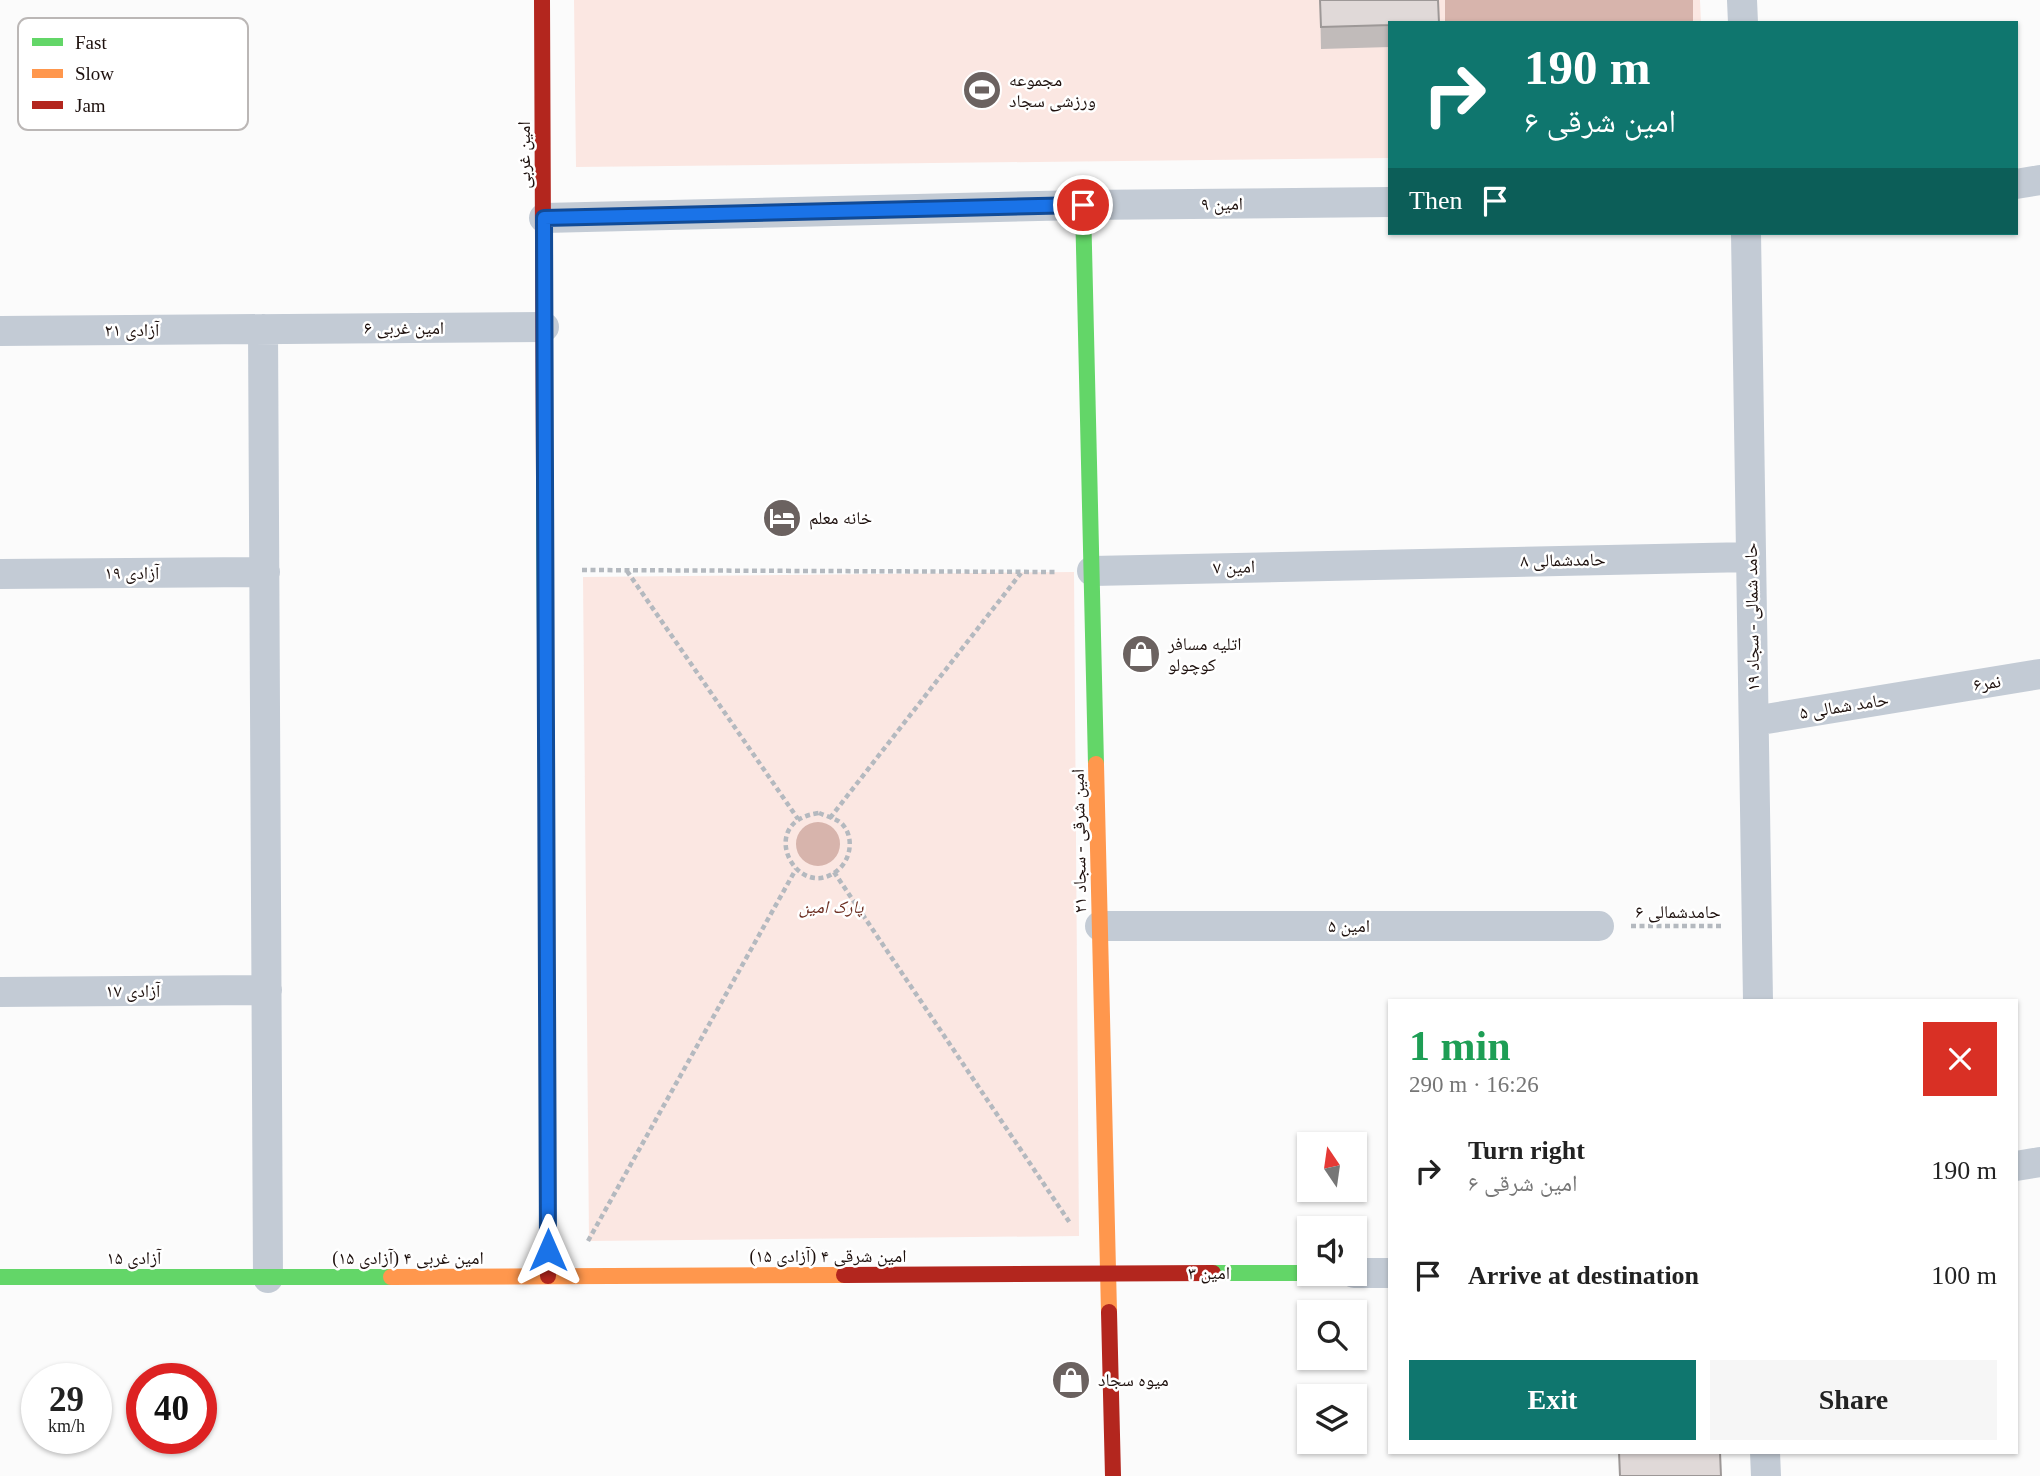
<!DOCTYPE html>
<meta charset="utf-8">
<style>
:root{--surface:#fff;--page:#f6f6f6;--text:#222;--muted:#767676;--accent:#0f766e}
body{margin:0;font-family:"Times New Roman","Noto Naskh Arabic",serif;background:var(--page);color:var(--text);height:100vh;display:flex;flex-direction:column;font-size:26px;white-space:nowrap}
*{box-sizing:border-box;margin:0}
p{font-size:23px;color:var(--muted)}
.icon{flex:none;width:38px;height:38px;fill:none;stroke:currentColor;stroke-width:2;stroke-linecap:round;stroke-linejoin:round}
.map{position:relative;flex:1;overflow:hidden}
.sheet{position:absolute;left:1388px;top:999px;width:630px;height:455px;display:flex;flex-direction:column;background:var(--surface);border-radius:0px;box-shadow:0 2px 5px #0004}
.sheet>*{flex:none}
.guide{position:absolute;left:1388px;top:21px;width:630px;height:214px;border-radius:0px;box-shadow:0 2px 5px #0004;background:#0f766e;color:#fff;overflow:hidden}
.needle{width:46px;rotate:347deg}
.fabs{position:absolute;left:1297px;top:1132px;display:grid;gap:14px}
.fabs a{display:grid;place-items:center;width:70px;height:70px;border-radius:0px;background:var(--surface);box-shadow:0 2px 5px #0004;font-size:35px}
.speed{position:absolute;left:21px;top:1363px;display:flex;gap:14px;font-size:35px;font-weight:700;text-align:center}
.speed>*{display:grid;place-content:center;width:91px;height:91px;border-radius:50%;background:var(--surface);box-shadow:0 2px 5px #0004;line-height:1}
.speed small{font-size:18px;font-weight:400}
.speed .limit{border:10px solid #d22;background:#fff;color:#111}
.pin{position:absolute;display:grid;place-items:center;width:60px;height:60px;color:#fff;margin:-30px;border:4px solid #fff;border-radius:50%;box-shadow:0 2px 7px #0007}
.me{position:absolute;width:77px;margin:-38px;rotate:0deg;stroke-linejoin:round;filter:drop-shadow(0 0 5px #0008)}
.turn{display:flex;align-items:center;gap:24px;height:147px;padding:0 21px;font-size:32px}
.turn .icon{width:91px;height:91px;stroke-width:2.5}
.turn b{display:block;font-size:49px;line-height:60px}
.then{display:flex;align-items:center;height:66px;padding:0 21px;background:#0003;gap:14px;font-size:26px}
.round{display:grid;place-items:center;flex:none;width:74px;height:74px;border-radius:0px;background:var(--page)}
.headline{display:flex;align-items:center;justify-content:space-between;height:119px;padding:0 21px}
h1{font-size:42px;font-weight:700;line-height:52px;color:#1e9e55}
.primary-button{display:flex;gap:14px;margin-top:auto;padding:14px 21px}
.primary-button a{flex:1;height:80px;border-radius:0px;background:var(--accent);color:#fff;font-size:28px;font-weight:700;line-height:80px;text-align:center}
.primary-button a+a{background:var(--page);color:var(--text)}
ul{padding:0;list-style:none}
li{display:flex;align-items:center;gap:21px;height:105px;padding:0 21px}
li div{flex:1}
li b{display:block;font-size:26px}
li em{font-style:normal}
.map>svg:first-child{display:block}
</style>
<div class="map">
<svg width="2040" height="1476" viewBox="0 0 2040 1476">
<rect width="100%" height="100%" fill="#fbfbfb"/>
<path fill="#fbe7e2" d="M574 0H1700L1701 23H1390L1389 158 576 167Z
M1074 572 1079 1236 589 1241 583 577Z"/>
<path fill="#d7b4ac" d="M1445 0H1693V23H1445Z
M796 844a22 22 0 1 1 44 0a22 22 0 1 1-44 0Z"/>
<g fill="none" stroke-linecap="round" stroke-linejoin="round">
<path stroke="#b4b9bf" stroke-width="4.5" stroke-dasharray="5 3.5" stroke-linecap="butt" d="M582 570 1056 572
M627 571 798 819
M819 813C826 816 838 819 843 825 854 838 851 859 838 870 797 904 754 821 819 813Z
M830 818 1021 573
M834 872 1070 1223
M1631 926H1724
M588 1241 796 869"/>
<path stroke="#c3cbd5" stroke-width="30" d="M1742 0 1743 23
M2016 184 2040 180
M544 218 1083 205 1390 202
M1746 233 1758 1001
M263 329 268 1278
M0 331 544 327
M1092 571 1751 557
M0 574 265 572
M1754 721 2040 674
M1100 926H1599
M0 992 267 990
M2016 1166 2040 1162
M1354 1273H1390
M1765 1452 1766 1476"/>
<path stroke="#63d668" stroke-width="16" d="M1083 205 1096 764
M544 477 547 958
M1213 1273H1309
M0 1277H391"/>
<path stroke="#ff974d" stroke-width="16" d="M1096 764 1109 1312
M391 1277 844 1275"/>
<path stroke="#b3261e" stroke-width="16" d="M542 0 544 477
M547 958 548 1276
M844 1275 1213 1273
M1109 1312 1113 1476"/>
</g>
<path fill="#c1bbba" d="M1320 0H1438L1390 23V47L1321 49Z"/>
<path fill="#e0d9d8" stroke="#9d9897" stroke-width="2" d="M1320 0H1438L1439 23H1390V25L1321 27Z
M1619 1452H1720L1721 1476H1620Z"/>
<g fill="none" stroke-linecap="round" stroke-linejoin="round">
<defs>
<path id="route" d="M548 1250 544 218 1083 205"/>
</defs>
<use href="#route" stroke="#114b97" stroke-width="18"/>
<use href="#route" stroke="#1a73e8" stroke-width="12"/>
</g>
<defs>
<symbol id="stadium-disc" viewBox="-11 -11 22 22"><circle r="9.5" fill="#6b6260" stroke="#fff"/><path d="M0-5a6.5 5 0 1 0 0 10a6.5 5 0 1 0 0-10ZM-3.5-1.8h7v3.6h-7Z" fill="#fff"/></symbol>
<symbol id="hotel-disc" viewBox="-11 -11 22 22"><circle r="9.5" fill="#6b6260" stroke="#fff"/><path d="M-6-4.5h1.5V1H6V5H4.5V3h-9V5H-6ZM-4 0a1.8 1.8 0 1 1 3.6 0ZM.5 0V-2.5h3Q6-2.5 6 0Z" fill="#fff"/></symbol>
<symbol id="shop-disc" viewBox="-11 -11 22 22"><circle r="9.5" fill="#6b6260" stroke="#fff"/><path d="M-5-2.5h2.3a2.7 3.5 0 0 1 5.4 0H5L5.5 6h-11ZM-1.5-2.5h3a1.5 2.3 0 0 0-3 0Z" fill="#fff"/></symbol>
</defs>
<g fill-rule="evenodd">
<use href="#stadium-disc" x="960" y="68" width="44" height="44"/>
<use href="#hotel-disc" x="760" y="496" width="44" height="44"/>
<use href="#shop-disc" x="1119" y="632" width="44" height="44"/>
<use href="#shop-disc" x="1049" y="1358" width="44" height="44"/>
</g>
<g text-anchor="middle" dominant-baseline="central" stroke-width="5" stroke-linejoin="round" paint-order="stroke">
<g font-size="18" fill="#1d100d" stroke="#fff" text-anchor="start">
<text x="1009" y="80">مجموعه<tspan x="1009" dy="21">ورزشی سجاد</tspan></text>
<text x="809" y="518">خانه معلم</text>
<text x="1168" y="644">اتليه مسافر<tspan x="1168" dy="21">كوچولو</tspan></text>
<text x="1098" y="1380">میوه سجاد</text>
</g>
<g font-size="18" fill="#1d100d" stroke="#fff">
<text transform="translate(524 155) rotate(-90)">امین غربی</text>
<text transform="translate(1222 204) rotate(-1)">امین ۹</text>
<text x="404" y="328">امین غربی ۶</text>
<text x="132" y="330">آزادی ۲۱</text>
<text transform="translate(1563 560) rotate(-1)">حامدشمالی ۸</text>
<text transform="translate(1234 567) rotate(-2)">امین ۷</text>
<text x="132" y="573">۱۹ آزادی</text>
<text transform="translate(1752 617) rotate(-91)">حامد شمالی - سجاد ۱۹</text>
<text transform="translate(1987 683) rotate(-9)">نمر۶</text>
<text transform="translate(1844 706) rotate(-9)">حامد شمالی ۵</text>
<text transform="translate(1079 841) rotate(-91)">امین شرقی - سجاد ۲۱</text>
<text x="1678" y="912">حامدشمالی ۶</text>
<text x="1349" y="926">امین ۵</text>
<text x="133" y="991">۱۷ آزادی</text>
<text x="828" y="1256">امین شرقی ۴ (آزادی ۱۵)</text>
<text x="134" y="1258">۱۵ آزادی</text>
<text x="408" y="1258">امین غربی ۴ (آزادی ۱۵)</text>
<text x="1209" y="1273">امین ۳</text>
</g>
<g font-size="18" font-style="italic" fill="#6d2e21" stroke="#fff">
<text x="831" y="907">پارک امین</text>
</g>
</g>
<rect x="18" y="18" width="230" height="112" rx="10" fill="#fff" stroke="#bbb7b6" stroke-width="2"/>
<rect x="32" y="38" width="31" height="8" fill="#63d668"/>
<rect x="32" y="69" width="31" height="9" fill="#ff974d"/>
<rect x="32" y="101" width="31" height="8" fill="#b3261e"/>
<g font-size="19" fill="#1d100d">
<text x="75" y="49">Fast</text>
<text x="75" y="80">Slow</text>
<text x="75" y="112">Jam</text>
</g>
</svg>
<div class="fabs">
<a><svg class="needle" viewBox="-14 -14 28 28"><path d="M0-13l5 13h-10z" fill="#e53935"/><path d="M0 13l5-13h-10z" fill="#767676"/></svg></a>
<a><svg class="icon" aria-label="sound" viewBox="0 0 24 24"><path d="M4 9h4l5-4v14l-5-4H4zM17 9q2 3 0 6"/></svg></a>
<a><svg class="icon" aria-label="search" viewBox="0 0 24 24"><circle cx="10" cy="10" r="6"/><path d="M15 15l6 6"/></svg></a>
<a><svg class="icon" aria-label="layers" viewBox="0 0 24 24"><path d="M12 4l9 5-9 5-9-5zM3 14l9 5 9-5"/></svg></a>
</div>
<div class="speed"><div>29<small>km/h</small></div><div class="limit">40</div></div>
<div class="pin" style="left:1083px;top:205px;background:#d93025"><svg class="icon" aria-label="arrive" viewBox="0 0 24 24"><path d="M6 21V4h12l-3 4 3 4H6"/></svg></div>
<svg class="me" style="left:548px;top:1250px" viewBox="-20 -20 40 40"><path d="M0-17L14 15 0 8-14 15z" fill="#1a73e8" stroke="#fff" stroke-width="4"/></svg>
<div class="guide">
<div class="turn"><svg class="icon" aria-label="right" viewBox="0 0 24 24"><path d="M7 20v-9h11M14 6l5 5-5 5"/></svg><div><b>190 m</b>امین شرقی ۶</div></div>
<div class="then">Then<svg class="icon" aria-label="arrive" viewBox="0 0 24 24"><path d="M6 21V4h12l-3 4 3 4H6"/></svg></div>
</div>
<section class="sheet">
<div class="headline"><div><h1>1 min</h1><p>290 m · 16:26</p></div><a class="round" style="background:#d93025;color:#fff"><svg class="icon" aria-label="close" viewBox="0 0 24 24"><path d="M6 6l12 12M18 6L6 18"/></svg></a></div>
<ul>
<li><svg class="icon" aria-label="right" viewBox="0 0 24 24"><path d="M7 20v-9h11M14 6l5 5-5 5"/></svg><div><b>Turn right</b><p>امین شرقی ۶</p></div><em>190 m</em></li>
<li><svg class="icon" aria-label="arrive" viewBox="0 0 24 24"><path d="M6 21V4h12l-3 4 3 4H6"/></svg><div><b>Arrive at destination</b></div><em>100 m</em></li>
</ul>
<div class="primary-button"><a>Exit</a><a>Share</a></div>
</section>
</div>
